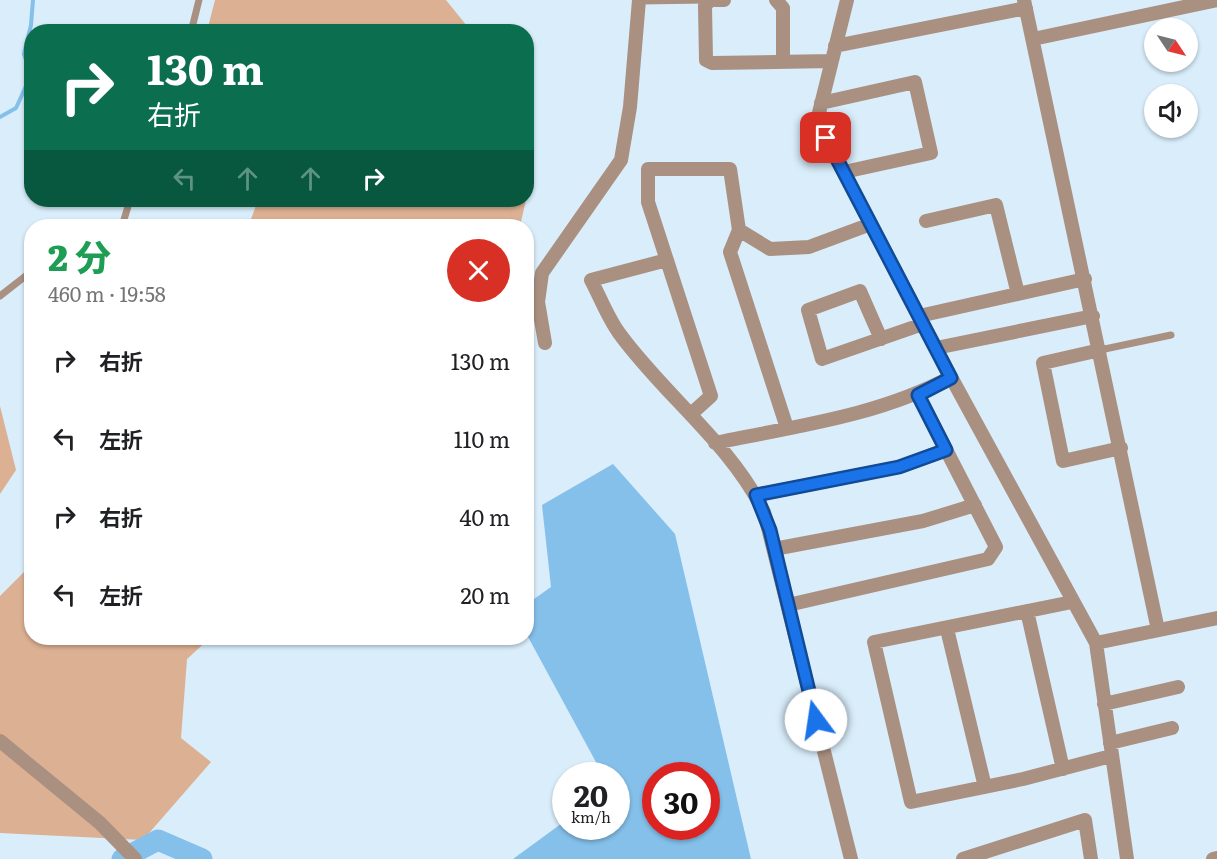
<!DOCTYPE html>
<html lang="ja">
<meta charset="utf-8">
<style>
:root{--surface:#fff;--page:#f2f2f2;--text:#202124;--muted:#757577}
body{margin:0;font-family:Literata,"Noto Sans JP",serif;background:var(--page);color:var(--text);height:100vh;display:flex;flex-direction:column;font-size:22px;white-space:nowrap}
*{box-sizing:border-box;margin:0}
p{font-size:20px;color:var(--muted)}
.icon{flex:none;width:33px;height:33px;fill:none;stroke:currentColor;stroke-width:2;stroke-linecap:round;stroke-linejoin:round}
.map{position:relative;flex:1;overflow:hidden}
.side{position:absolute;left:24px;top:219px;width:510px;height:426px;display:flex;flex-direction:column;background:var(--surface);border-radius:24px;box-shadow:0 2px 4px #0004}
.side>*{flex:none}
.guide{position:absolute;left:24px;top:24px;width:510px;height:183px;border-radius:24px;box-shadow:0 2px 4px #0004;background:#0b6e4f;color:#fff;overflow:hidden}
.needle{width:39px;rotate:125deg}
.fabs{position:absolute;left:1144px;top:18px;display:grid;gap:12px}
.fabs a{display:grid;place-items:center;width:54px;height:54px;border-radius:50%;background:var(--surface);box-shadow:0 2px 4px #0004;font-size:30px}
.speed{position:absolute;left:552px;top:762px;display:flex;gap:12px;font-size:30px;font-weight:700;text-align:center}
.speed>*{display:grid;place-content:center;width:78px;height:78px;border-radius:50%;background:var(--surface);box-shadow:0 2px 4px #0004;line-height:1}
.speed small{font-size:15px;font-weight:400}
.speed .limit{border:9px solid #d22;background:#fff;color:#111}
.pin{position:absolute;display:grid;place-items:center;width:51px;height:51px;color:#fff;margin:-26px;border-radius:12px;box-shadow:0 3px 9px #0006}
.me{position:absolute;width:66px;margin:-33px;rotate:346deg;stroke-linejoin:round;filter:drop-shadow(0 0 4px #0008)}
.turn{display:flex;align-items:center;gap:21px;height:126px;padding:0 24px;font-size:27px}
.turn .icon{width:78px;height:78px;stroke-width:2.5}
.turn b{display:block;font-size:42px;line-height:51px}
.lanes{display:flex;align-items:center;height:57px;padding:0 24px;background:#0003;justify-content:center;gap:30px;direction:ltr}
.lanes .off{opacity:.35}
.round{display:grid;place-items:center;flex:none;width:63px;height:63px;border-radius:32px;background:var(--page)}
.overview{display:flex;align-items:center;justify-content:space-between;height:102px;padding:0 24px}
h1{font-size:36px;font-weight:800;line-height:45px;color:#1e9e55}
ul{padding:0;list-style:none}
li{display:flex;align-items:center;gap:18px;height:78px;padding:0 24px}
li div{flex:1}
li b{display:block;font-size:22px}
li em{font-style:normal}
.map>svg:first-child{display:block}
</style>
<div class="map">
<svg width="1217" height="859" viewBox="0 0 1217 859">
<rect width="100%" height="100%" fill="#d9edfb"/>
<path fill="#dcb092" d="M215 0H446L471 31H207Z
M258 200H526L520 226H237L251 219Z
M0 406 16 470 0 494Z
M31 565 32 638H210L187 659 181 738 211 762 143 840 0 833V596Z"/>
<path fill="#84c0ea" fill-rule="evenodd" d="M613 464 675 534 751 859H513L565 821 566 826H616V776L603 775 527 635V604L551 587 542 505ZM656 776H706V826H656Z"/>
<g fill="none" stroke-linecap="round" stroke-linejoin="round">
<path stroke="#84c0ea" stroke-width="4" d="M0 117 16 108 31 75 24 54 31 25 33 0"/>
<path stroke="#84c0ea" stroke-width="21" d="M122 859 158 840 202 859"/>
<path stroke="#aa9080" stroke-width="7" d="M639 1 707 0
M191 32 199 0
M122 226 130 200
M0 296 32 271
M1100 350 1171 335"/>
<path stroke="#aa9080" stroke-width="14" d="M724 0H710L705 6 706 60 712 63 831 61
M776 0 783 8V62
M847 0 817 121 951 377 1096 643 1127 859
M1024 0 1158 630
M1033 39 1217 0
M835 46 1026 8
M821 103 915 82 931 153 844 172
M926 221 996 205 1018 294
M739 230 770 249 809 247 871 224
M667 260 591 280C600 297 608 318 619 333 664 395 730 443 764 512L851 859
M919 316 1085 279
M881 339 860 291 808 310 822 359 923 324
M545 343 538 302 542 273 621 160 630 107 639 0
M936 348 1093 316
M1100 350 1043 363 1063 461 1121 448
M691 414 711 396 648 202V169H730L739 230 730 252 787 428
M715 443C796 426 878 416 951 377
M756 495 899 467 946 450
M774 549 923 521 975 505
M1072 602 874 642 911 802 1023 779 1111 756
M788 605 988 559 996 547 918 395
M1027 611 1063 769
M947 629 985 787
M1096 643 1217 618
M1104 704 1178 687
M0 741 100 823 135 859
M1110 743 1172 728
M963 859 1085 820 1091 859
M1213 859 1217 858"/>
</g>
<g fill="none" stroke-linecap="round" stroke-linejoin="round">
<defs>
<path id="route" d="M816 720 770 530 756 495 899 467 946 450 918 395 951 378 826 138"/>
</defs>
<use href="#route" stroke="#114b97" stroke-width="15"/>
<use href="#route" stroke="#1a73e8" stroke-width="10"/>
</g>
</svg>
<div class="fabs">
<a><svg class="needle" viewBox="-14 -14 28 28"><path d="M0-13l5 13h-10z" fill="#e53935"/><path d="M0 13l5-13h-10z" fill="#757577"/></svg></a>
<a><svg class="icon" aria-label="sound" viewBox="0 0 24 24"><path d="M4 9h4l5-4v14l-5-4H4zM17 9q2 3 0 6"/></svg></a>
</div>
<div class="speed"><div>20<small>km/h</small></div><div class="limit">30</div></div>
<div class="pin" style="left:826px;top:138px;background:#d93025"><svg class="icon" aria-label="arrive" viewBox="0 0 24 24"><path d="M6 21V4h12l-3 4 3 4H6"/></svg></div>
<svg class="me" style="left:816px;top:720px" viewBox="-20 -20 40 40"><circle r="19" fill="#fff"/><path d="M0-13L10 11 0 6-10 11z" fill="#1a73e8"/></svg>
<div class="guide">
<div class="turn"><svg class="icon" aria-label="right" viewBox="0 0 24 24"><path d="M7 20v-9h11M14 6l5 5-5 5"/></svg><div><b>130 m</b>右折</div></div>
<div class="lanes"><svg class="icon off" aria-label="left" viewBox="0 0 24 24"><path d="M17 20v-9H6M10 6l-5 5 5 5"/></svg><svg class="icon off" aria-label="ahead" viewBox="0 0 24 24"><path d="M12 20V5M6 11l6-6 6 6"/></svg><svg class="icon off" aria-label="ahead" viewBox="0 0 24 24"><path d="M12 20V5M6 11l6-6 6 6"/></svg><svg class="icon" aria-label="right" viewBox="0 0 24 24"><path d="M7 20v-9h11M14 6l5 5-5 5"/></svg></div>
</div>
<section class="side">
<div class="overview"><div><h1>2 分</h1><p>460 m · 19:58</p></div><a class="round" style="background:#d93025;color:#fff"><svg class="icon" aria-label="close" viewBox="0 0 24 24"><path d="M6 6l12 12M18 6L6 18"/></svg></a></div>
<ul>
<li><svg class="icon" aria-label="right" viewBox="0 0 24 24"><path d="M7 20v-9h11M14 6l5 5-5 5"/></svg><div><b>右折</b></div><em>130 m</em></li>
<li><svg class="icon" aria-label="left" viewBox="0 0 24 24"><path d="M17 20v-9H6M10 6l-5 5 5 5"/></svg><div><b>左折</b></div><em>110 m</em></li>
<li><svg class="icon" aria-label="right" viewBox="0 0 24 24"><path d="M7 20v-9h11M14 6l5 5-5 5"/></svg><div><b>右折</b></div><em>40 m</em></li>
<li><svg class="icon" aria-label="left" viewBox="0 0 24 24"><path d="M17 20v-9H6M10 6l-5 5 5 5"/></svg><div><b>左折</b></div><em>20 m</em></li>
</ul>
</section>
</div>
